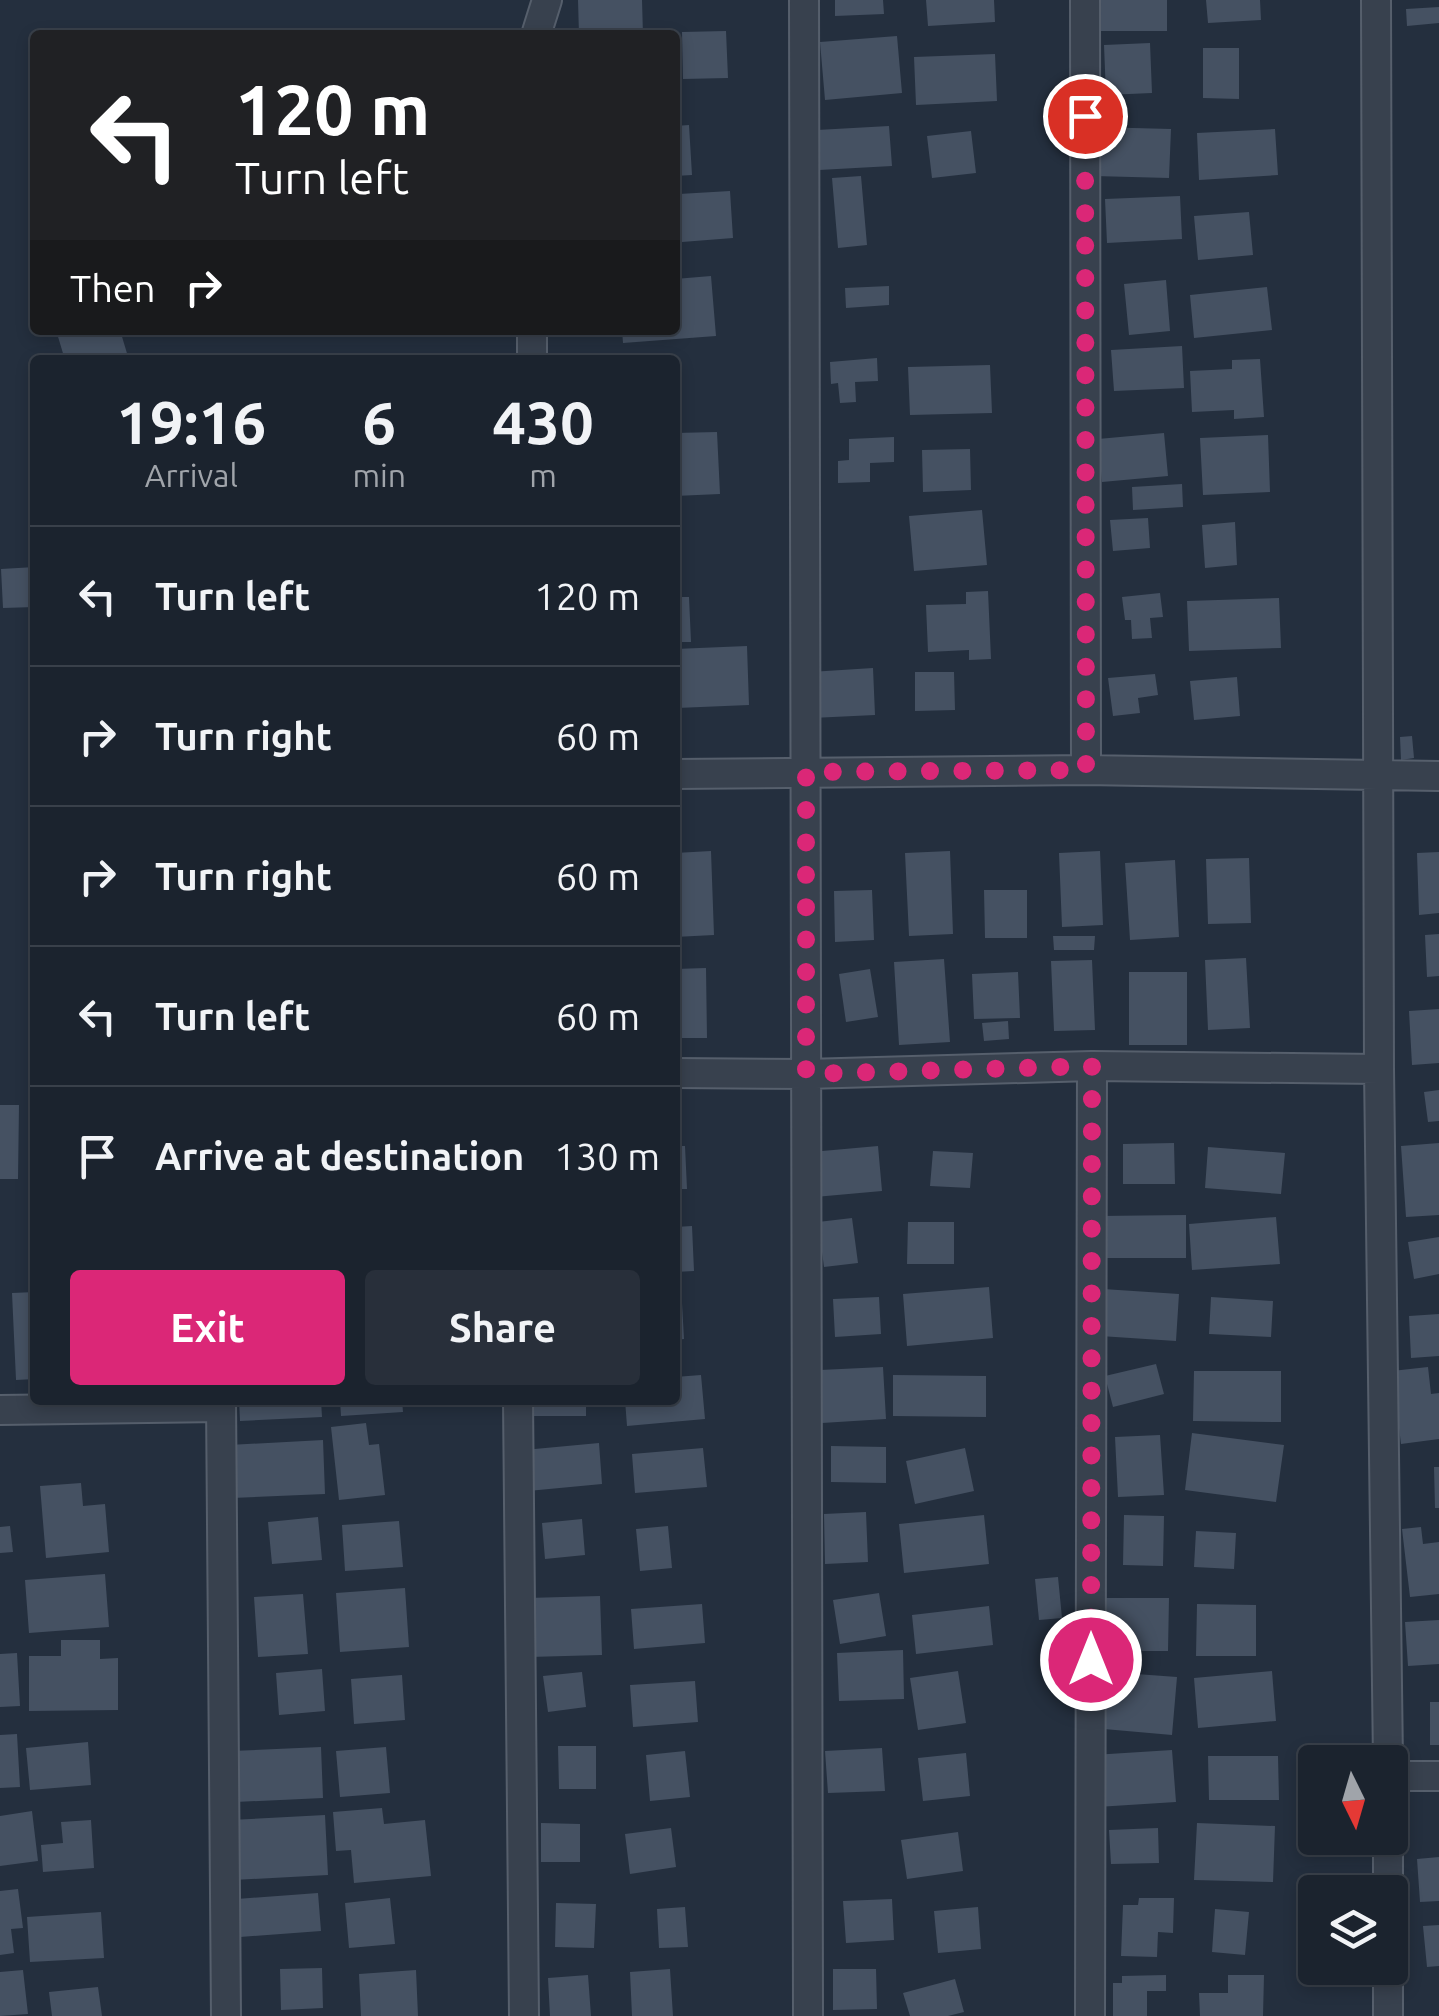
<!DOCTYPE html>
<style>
:root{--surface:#1b232e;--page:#282f3a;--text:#f1f3f6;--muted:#a0a4aa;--line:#39404a;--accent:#db2777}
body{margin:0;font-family:Ubuntu,sans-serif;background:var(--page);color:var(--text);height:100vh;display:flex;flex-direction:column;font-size:38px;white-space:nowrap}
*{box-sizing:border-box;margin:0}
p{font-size:32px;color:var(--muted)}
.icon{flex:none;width:55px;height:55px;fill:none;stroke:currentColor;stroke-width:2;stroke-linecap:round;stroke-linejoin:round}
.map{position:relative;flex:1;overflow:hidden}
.side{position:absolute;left:30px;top:355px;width:650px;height:1050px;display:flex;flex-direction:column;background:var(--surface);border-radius:10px;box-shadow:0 5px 15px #0003,0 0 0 2px var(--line)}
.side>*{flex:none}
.banner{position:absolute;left:30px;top:30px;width:650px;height:305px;border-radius:10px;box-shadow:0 5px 15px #0003,0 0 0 2px var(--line);background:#202124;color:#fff;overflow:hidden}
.needle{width:65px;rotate:175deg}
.controls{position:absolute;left:1298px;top:1745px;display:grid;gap:20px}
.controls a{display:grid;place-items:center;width:110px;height:110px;border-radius:10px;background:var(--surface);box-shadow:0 5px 15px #0003,0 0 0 2px var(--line);font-size:50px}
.pin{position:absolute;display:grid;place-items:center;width:85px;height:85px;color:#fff;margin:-42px;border:5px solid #fff;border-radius:50%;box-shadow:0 2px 10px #0007}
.me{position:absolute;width:110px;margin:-55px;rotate:0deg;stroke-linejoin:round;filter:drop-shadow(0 0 8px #0008)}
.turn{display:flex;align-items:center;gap:35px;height:210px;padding:0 40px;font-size:45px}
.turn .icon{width:130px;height:130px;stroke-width:2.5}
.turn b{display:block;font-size:70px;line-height:85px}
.then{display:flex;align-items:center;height:95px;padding:0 40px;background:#0003;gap:20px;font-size:38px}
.eta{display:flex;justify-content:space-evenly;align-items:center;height:170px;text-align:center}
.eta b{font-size:60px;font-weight:700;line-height:70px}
.action{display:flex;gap:20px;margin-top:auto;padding:20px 40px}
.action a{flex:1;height:115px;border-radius:10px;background:var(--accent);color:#fff;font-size:40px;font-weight:700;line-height:115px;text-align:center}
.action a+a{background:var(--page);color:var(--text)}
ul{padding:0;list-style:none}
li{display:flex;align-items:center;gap:30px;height:140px;padding:0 40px;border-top:2px solid var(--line)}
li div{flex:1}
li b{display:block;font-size:38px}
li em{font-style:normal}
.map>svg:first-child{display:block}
</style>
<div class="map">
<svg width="1439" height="2016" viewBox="0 0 1439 2016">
<rect width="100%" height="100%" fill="#242f3e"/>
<path fill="#455162" d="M578 0H642L643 35H579Z
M835 0H883L884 14 835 16Z
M926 0H994L995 22 928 26Z
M1093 0H1167V31H1093Z
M1206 0H1260L1261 20 1208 23Z
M1439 7V23L1407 26 1406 9Z
M726 31 728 78 683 79 682 32Z
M897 36 902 93 825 100 820 42Z
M1150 43 1152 93 1106 95 1104 45Z
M1203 48H1239V99L1203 98Z
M995 54 997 101 916 105 914 57Z
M689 125 692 175 675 176V126Z
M889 126 892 166 819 170 817 130Z
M1095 127 1171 129 1169 178 1094 176Z
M1275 129 1278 175 1199 180 1197 133Z
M971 131 976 173 932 178 927 136Z
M861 176 867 245 838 248 832 178Z
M730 191 733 238 682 242 679 194Z
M1180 196 1182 239 1107 243 1105 199Z
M1249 212 1253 255 1198 260 1194 216Z
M711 276 716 336 623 343 622 330H675V279Z
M1166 280 1170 331 1129 335 1124 284Z
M889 286V305L846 308 845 288Z
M1267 287 1272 330 1194 338 1190 295Z
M56 330H120L129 360H65Z
M1182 346 1184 388 1114 391 1111 350Z
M877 358 878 381 855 382 856 402 840 403 838 383 831 384 830 362Z
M1260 359 1264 417 1234 419V410L1192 412 1190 371 1232 369V360Z
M990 365 992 413 910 415 908 367Z
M717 432 720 494 675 496V433Z
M1164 433 1168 476 1102 482 1098 439Z
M1268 435 1270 492 1203 495 1200 438Z
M894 437V462L870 463V482L838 483V461L849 460V439Z
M970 449 971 490 923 492 922 450Z
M1182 484 1183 507 1133 510 1132 487Z
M982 510 987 565 914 571 909 516Z
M1148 518 1150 548 1113 551 1110 520Z
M1235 522 1237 565 1205 568 1202 525Z
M35 567V607L3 608 1 569Z
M988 591 991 659 969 660V650L928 652 926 605 966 604V592Z
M1160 593 1163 617 1150 618 1152 638 1132 639 1131 620H1125L1122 597Z
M675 597H689L691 642H675Z
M1279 598 1281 648 1189 651 1187 601Z
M747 646 749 705 677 708 675 649Z
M873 668 875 715 812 718 810 672Z
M915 672H954L955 710 915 711Z
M1155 674 1158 695 1138 698 1140 713 1113 716 1108 678Z
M1237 677 1240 716 1194 720 1190 681Z
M1412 736 1414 758 1401 760 1400 737Z
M711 851 714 935 675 937V853Z
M950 851 953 934 909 936 905 853Z
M1100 851 1103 925 1062 927 1059 853Z
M1439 852V913L1419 915 1417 853Z
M1249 858 1251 923 1208 924 1206 859Z
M1175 860 1179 937 1130 940 1125 863Z
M872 890 874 940 835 942 834 891Z
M984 890H1027V938H985Z
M1439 934V976L1427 977 1425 935Z
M1053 936H1095L1094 950H1054Z
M1246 958 1250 1028 1208 1030 1205 960Z
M944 959 950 1042 899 1045 894 962Z
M1092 960 1095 1030 1054 1031 1051 961Z
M706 968 707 1038H675V969Z
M870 969 878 1017 846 1022 839 974Z
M1018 972 1020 1018 974 1019 972 974Z
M1129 972H1187V1045H1129Z
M1439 1009V1063L1412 1065 1409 1011Z
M1008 1021 1009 1039 984 1041 982 1023Z
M1439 1090V1121L1428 1122 1424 1092Z
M0 1105H19L18 1179H0Z
M1174 1143 1175 1184H1123V1144Z
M1439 1143V1215L1406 1217 1401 1146Z
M675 1146H685L687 1189H675Z
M878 1146 882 1191 815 1197 811 1152Z
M1208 1147 1285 1153 1281 1194 1205 1188Z
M933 1151 973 1153 970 1188 930 1186Z
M1186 1215V1258H1099V1216Z
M1276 1217 1280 1264 1192 1270 1189 1224Z
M852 1218 858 1263 824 1267 818 1222Z
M908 1222H954V1264H907Z
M692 1226 694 1271 675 1272V1227Z
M1439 1237V1274L1414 1279 1408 1242Z
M989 1287 993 1338 907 1346 903 1294Z
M1103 1289 1179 1294 1176 1341 1100 1336Z
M35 1292V1379L16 1380 12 1293Z
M879 1297 881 1334 835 1337 833 1299Z
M1211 1297 1273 1301 1271 1337 1209 1334Z
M675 1303H682L684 1339 675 1340Z
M1439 1314V1356L1411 1358 1409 1316Z
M1156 1364 1164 1394 1113 1407 1105 1376Z
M883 1367 886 1419 822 1423 820 1370Z
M1428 1367 1431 1394 1439 1393V1439L1401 1444 1392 1371Z
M1194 1371H1281V1422L1193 1421Z
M701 1375 705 1419 627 1426 625 1400H675V1377Z
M893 1375 986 1376V1417L893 1416Z
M239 1400H321L322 1417 240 1421Z
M340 1400H402L403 1412 341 1416Z
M531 1400H586V1416H531Z
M366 1423 369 1445 379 1444 385 1495 339 1500 331 1427Z
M1192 1433 1284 1445 1276 1502 1185 1490Z
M1160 1435 1164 1495 1118 1497 1115 1437Z
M323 1440 325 1494 232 1498 229 1445Z
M599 1443 602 1484 528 1491 524 1450Z
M831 1446 886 1447V1483L831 1482Z
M703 1448 707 1487 635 1493 632 1454Z
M965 1448 974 1491 915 1504 906 1461Z
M1434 1467H1439V1508H1435Z
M81 1483 83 1506 105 1504 109 1552 46 1558 40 1486Z
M866 1512 868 1562 825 1564 824 1514Z
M984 1515 989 1564 904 1573 899 1524Z
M1124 1515 1164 1516 1163 1566 1123 1565Z
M318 1517 322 1560 272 1564 268 1522Z
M582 1519 585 1555 545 1559 542 1523Z
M399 1521 403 1567 345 1571 342 1525Z
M10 1526 13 1552 0 1553V1527Z
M668 1526 672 1568 640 1571 636 1529Z
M1421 1527 1423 1544 1439 1542V1594L1410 1597 1402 1529Z
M1196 1531 1236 1533 1234 1569 1194 1567Z
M105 1574 109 1627 29 1633 25 1580Z
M1058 1577 1062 1618 1039 1620 1035 1579Z
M405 1588 409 1647 340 1652 336 1593Z
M879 1593 886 1636 840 1644 833 1600Z
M303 1594 308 1654 258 1657 254 1597Z
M600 1596 602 1655 529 1657 527 1598Z
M1103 1598H1169L1168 1651H1103Z
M702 1604 705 1643 634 1649 631 1609Z
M1197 1604 1256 1605V1656H1196Z
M989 1606 993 1645 916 1654 912 1615Z
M1439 1620V1664L1408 1666 1405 1622Z
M61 1640H100V1659L118 1658V1710L29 1711V1656H61Z
M903 1650 904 1699 839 1701 837 1653Z
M17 1653 20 1706 0 1707V1654Z
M322 1669 325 1711 279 1715 276 1673Z
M958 1671 966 1723 918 1730 910 1678Z
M1272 1671 1276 1721 1198 1728 1194 1678Z
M582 1672 586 1707 548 1712 543 1676Z
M1109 1672 1177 1677 1172 1735 1104 1729Z
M402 1675 405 1720 354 1724 351 1679Z
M695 1681 698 1722 633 1727 630 1685Z
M1430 1702H1439V1745H1430Z
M17 1734 20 1787 0 1788V1735Z
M88 1742 91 1785 30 1790 26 1748Z
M558 1746H596V1789H559Z
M321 1747 323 1798 235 1802 232 1751Z
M386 1747 390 1793 340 1797 336 1751Z
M882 1748 885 1791 828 1793 825 1751Z
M1172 1750 1176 1802 1097 1807 1093 1755Z
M685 1751 690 1797 650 1801 646 1755Z
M966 1753 970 1796 923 1801 918 1758Z
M1208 1756H1278L1279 1800H1209Z
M382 1808 384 1824 425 1820 431 1876 354 1883 351 1850 336 1851 333 1812Z
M32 1811 38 1861 0 1866V1816Z
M325 1815 328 1875 233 1880 230 1820Z
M91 1820 94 1868 43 1872 41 1845 63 1843 61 1822Z
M541 1823 580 1824V1862H541Z
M1197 1823 1275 1826 1273 1882 1194 1880Z
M671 1828 676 1867 630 1874 625 1834Z
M1158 1828 1159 1863 1111 1864 1109 1830Z
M958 1832 963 1871 907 1879 901 1840Z
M1439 1857V1901L1420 1902 1417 1859Z
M18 1889 23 1928 11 1929 14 1953 0 1955V1891Z
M318 1893 321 1931 240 1937 237 1899Z
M390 1898 395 1944 349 1948 345 1903Z
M1139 1898H1174L1173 1933 1158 1932 1157 1957 1121 1956 1123 1905H1138Z
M892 1899 894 1940 846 1943 843 1901Z
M556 1903 596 1904 594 1948 555 1947Z
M685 1907 688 1947 659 1948 657 1909Z
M978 1907 981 1949 938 1953 934 1911Z
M1215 1909 1249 1912 1245 1955 1212 1952Z
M101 1912 104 1958 30 1962 27 1917Z
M1439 1925V1966L1427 1967 1423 1926Z
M322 1968 323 2008 281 2010 280 1969Z
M670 1969 673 2016H632L630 1972Z
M833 1969H876L877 2009 833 2010Z
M23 1970 28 2014 0 2016V1972Z
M416 1970 418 2016H361L359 1974Z
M588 1975 591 2016H550L548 1978Z
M1166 1975V1991H1147V2016H1113V1983H1122V1976Z
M1228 1975H1264L1263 2016H1200L1199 1993H1228Z
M955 1979 964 2012 948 2016H910L903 1993Z
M98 1987 102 2016H52L49 1992Z"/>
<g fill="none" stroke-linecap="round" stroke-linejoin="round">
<defs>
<path id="street" d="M804 0 808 2016
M1085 0 1086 770
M1376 0 1379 1069 1388 1762
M536 35 547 0
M532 360V330
M675 774 1086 770 1439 776
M675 1073 806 1074 1092 1066 1379 1069
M221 1400 226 2016
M518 1400 524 2016
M0 1410 221 1407
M1390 1776H1439
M1388 1892V1838
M1090 2016 1092 1066
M1388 2016V1968"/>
</defs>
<use href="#street" stroke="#565f6c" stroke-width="32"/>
<use href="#street" stroke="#38414e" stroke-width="28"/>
</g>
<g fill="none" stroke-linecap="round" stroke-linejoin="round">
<path stroke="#db2777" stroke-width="18" stroke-dasharray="0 32.4" d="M1085 116 1086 770 806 772V1074L1092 1066 1091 1660"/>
</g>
</svg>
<div class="controls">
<a><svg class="needle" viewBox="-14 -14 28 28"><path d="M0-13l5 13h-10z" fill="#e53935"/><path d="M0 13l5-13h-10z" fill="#a0a4aa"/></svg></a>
<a><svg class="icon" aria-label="layers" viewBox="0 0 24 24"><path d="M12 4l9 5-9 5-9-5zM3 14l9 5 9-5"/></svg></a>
</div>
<div class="pin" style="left:1085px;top:116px;background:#d93025"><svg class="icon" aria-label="arrive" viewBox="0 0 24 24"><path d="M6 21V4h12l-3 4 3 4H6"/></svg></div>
<svg class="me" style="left:1091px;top:1660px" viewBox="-20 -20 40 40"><circle r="17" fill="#db2777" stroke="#fff" stroke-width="3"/><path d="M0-11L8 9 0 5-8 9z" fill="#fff"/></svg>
<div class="banner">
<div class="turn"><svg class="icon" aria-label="left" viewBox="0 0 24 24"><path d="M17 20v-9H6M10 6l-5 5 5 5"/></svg><div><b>120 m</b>Turn left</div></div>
<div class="then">Then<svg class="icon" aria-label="right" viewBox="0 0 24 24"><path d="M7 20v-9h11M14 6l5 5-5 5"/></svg></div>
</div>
<section class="side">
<div class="eta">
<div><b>19:16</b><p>Arrival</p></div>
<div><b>6</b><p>min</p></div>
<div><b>430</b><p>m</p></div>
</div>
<ul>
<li><svg class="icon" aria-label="left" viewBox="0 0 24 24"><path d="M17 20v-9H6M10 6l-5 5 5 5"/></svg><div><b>Turn left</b></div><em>120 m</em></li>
<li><svg class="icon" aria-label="right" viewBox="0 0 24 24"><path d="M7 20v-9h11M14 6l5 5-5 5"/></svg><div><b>Turn right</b></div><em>60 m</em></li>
<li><svg class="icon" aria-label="right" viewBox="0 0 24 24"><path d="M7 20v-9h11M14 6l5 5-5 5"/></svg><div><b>Turn right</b></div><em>60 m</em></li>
<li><svg class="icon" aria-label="left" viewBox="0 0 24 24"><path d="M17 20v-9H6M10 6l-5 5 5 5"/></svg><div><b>Turn left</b></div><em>60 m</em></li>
<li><svg class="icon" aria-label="arrive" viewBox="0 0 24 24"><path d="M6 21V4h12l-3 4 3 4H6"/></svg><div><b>Arrive at destination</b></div><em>130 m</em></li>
</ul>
<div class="action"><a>Exit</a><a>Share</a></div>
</section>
</div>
